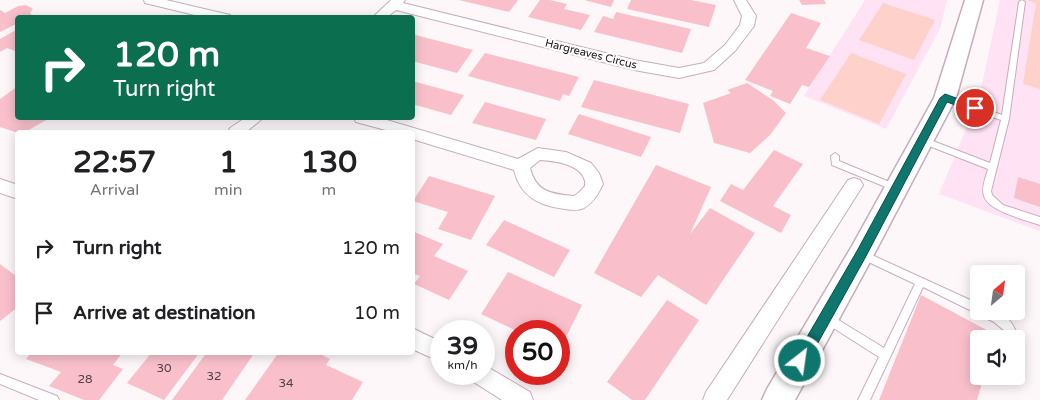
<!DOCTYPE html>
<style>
:root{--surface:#fff;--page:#f2f2f2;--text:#202124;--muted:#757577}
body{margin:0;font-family:"Varela Round",sans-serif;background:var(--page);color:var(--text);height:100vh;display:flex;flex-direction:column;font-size:19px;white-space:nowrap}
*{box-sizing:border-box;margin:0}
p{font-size:16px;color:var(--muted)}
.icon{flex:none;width:28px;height:28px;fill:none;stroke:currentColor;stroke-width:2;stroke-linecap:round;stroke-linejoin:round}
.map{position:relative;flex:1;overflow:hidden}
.details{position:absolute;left:15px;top:130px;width:400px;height:225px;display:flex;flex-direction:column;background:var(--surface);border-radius:5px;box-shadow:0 2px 12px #0003}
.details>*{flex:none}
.top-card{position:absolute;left:15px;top:15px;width:400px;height:105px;border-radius:5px;box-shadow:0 2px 12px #0003;background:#0b6e4f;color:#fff;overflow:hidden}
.needle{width:32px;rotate:29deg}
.controls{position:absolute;left:970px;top:265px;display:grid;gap:10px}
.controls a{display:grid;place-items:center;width:55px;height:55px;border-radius:5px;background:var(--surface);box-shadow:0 2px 12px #0003;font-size:25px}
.speed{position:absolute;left:430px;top:320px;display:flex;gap:10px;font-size:25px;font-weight:700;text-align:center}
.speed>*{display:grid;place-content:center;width:65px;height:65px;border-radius:50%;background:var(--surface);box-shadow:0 2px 12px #0003;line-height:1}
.speed small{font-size:12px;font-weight:400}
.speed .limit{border:8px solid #d22;background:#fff;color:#111}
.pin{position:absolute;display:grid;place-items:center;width:42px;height:42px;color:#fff;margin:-21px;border:2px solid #fff;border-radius:50%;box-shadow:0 1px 5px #0007}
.me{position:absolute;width:55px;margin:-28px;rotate:30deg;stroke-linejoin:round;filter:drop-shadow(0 0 4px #0008)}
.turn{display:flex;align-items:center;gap:18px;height:105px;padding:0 15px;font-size:22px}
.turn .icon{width:65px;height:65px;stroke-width:2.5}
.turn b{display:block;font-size:35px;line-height:42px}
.eta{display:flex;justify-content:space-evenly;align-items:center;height:85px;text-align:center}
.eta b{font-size:30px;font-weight:800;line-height:35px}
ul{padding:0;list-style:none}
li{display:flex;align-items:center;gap:15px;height:65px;padding:0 15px}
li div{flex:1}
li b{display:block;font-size:19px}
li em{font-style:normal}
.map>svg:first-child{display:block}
</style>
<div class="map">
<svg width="1040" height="400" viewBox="0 0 1040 400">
<rect width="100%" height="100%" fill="#fdf7fa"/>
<path fill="#ffe2f4" d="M865 0H947L940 29 886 129 804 96Z
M1000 0H1040V231L939 194 979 98Z"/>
<path fill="#fed1ca" d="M1027 0H1040V89L1023 84 1036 3Z
M883 3 935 20 914 60 859 40Z
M851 53 906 74 879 124 820 100Z"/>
<path fill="#f9c0cc" d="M459 0H518L509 12Z
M540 0H550L567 4 564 9 590 15 581 30 528 17Z
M584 0H614L611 7Z
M631 0H691L716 5 709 27 627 9Z
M799 0H824L826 4 802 5Z
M26 5 33 9 30 13 32 15 27 18H18V23L0 32V10L5 13 18 6Z
M616 12 691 29 682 53 594 32 603 16 613 19Z
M791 13 821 23 806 48 830 56 809 87 802 85 790 104 770 96 773 91 745 80Z
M18 29V52L7 48 0 52V39Z
M412 34 473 50 457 73 412 61Z
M485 53 579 77 569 96 563 94 560 101 468 76Z
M594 80 689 104 680 133 581 107Z
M412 81 464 95 451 115 412 104Z
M747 83 774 101 786 113 770 135 750 153 714 143 703 103 731 93 727 90Z
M18 86V118H50L25 132 18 133 0 127V99Z
M485 102 546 119 536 140 472 123Z
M579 114 651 137 641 157 568 134Z
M774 150 803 164 773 206 791 215 781 233 720 201 731 184 743 190Z
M656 165 711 187 690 234 710 208 755 233 706 305 658 275 641 297 594 273Z
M429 176 495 196 471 240 438 229 448 212 413 201Z
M1018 177 1040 184V207L1014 198Z
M504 220 570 250 554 277 486 245Z
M412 231 443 244 434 256 468 271 449 300 414 284 420 276 412 273Z
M0 264 16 276 18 275V307L0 321Z
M508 272 582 305 559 351V331H517L481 314Z
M921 295 996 335 995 339H979V376H984L977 400H879Z
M667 300 699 320 645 400H632L607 382Z
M32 352H123L113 365 123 369 99 400H84L49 386 61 372 26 359Z
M152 352H200L164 400 127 383Z
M207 352H255L222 400H172Z
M279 352H316L330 359 326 365 363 382 352 400H245Z"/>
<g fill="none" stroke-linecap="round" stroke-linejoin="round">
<defs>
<path id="lane" d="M1022 0 1025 2 1009 119 991 191 992 195 1003 205 1040 217V225C1026 220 988 211 984 196 981 188 986 177 988 169L919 142 918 140 922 137 925 138 990 163 1001 120 942 100 941 98 945 95 1002 115 1019 2Z
M835 153 839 156V161L899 186 900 188 899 190H893L832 165 831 156Z
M861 250 979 304V311C1000 311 1013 316 1018 339L1017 342 1016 339H1008L1006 332 994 322 923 287 870 400H858L879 357 824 322 823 319 824 316 828 314 832 316 884 348 915 284 858 257 856 254 858 251Z
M0 374 57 396 59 400H39L0 384Z"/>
<path id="street" d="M144 0H166L230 15 231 18H207L145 3Z
M391 0H405L403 3 634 60 679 68 704 63 725 45 740 25 742 16 734 0H746L756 16 754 26 735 51 714 70 679 78 634 70 396 10 386 18H372Z
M245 118H263L246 132H228L230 128Z
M354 118H380L518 159 538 148 566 152 591 163 599 173 603 184C598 194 594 202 584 208 578 211 571 210 565 209 539 206 520 196 514 170L412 139V132H393L356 122ZM540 160C555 161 581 164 585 181 585 184 586 186 583 188 581 191 577 194 574 196 551 194 536 192 530 168Z
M854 178 860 180 863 185 860 190 727 400H703L706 392 848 180Z
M0 179 18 185V199L0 193Z
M412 328 441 342V362L412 349Z
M484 365 530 392 533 400H502L472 381 469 374H484Z"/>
<path id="secondary" d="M965 0H983L956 98 870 262 795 400H762L767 389 852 246 934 98Z"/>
</defs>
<use href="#lane" stroke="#c8acbd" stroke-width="2"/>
<use href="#street" stroke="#c8acbd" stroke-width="2"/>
<use href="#secondary" stroke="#c8acbd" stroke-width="3"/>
<use href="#lane" fill="#fff" fill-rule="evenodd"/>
<use href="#street" fill="#fff" fill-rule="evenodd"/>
<use href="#secondary" fill="#fff" fill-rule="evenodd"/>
</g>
<path fill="#0f766e" stroke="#0a4d48" d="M945 94 978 106 980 108 975 112 947 102 865 258 805 366 800 368 796 366 794 361 796 356 857 251 940 98Z"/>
<g text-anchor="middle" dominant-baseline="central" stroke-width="4.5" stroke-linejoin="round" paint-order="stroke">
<g font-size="11" fill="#1c1218" stroke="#fff">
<text transform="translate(591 54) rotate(14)">Hargreaves Circus</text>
</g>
<g font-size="12" fill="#533e45">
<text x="164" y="368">30</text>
<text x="214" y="376">32</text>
<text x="85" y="379">28</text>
<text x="286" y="383">34</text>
</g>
</g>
</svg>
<div class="controls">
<a><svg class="needle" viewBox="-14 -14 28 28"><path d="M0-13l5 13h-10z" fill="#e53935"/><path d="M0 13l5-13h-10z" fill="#757577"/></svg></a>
<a><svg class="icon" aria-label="sound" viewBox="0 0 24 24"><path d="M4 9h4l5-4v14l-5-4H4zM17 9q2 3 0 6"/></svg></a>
</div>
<div class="speed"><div>39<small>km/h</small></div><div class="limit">50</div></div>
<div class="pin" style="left:975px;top:108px;background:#d93025"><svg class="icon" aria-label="arrive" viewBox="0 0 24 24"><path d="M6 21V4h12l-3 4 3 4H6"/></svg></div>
<svg class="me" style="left:800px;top:361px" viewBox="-20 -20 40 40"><circle r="17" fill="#0f766e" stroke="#fff" stroke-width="3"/><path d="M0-11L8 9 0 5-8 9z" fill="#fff"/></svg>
<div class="top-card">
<div class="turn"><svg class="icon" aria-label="right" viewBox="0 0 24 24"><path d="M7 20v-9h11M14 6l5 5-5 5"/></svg><div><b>120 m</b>Turn right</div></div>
</div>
<section class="details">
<div class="eta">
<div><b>22:57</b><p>Arrival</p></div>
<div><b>1</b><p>min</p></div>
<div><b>130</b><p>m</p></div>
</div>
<ul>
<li><svg class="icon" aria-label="right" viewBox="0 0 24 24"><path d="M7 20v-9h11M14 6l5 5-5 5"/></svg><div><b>Turn right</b></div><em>120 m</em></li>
<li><svg class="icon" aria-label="arrive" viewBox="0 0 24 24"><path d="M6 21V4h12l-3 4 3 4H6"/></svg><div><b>Arrive at destination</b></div><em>10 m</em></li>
</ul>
</section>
</div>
